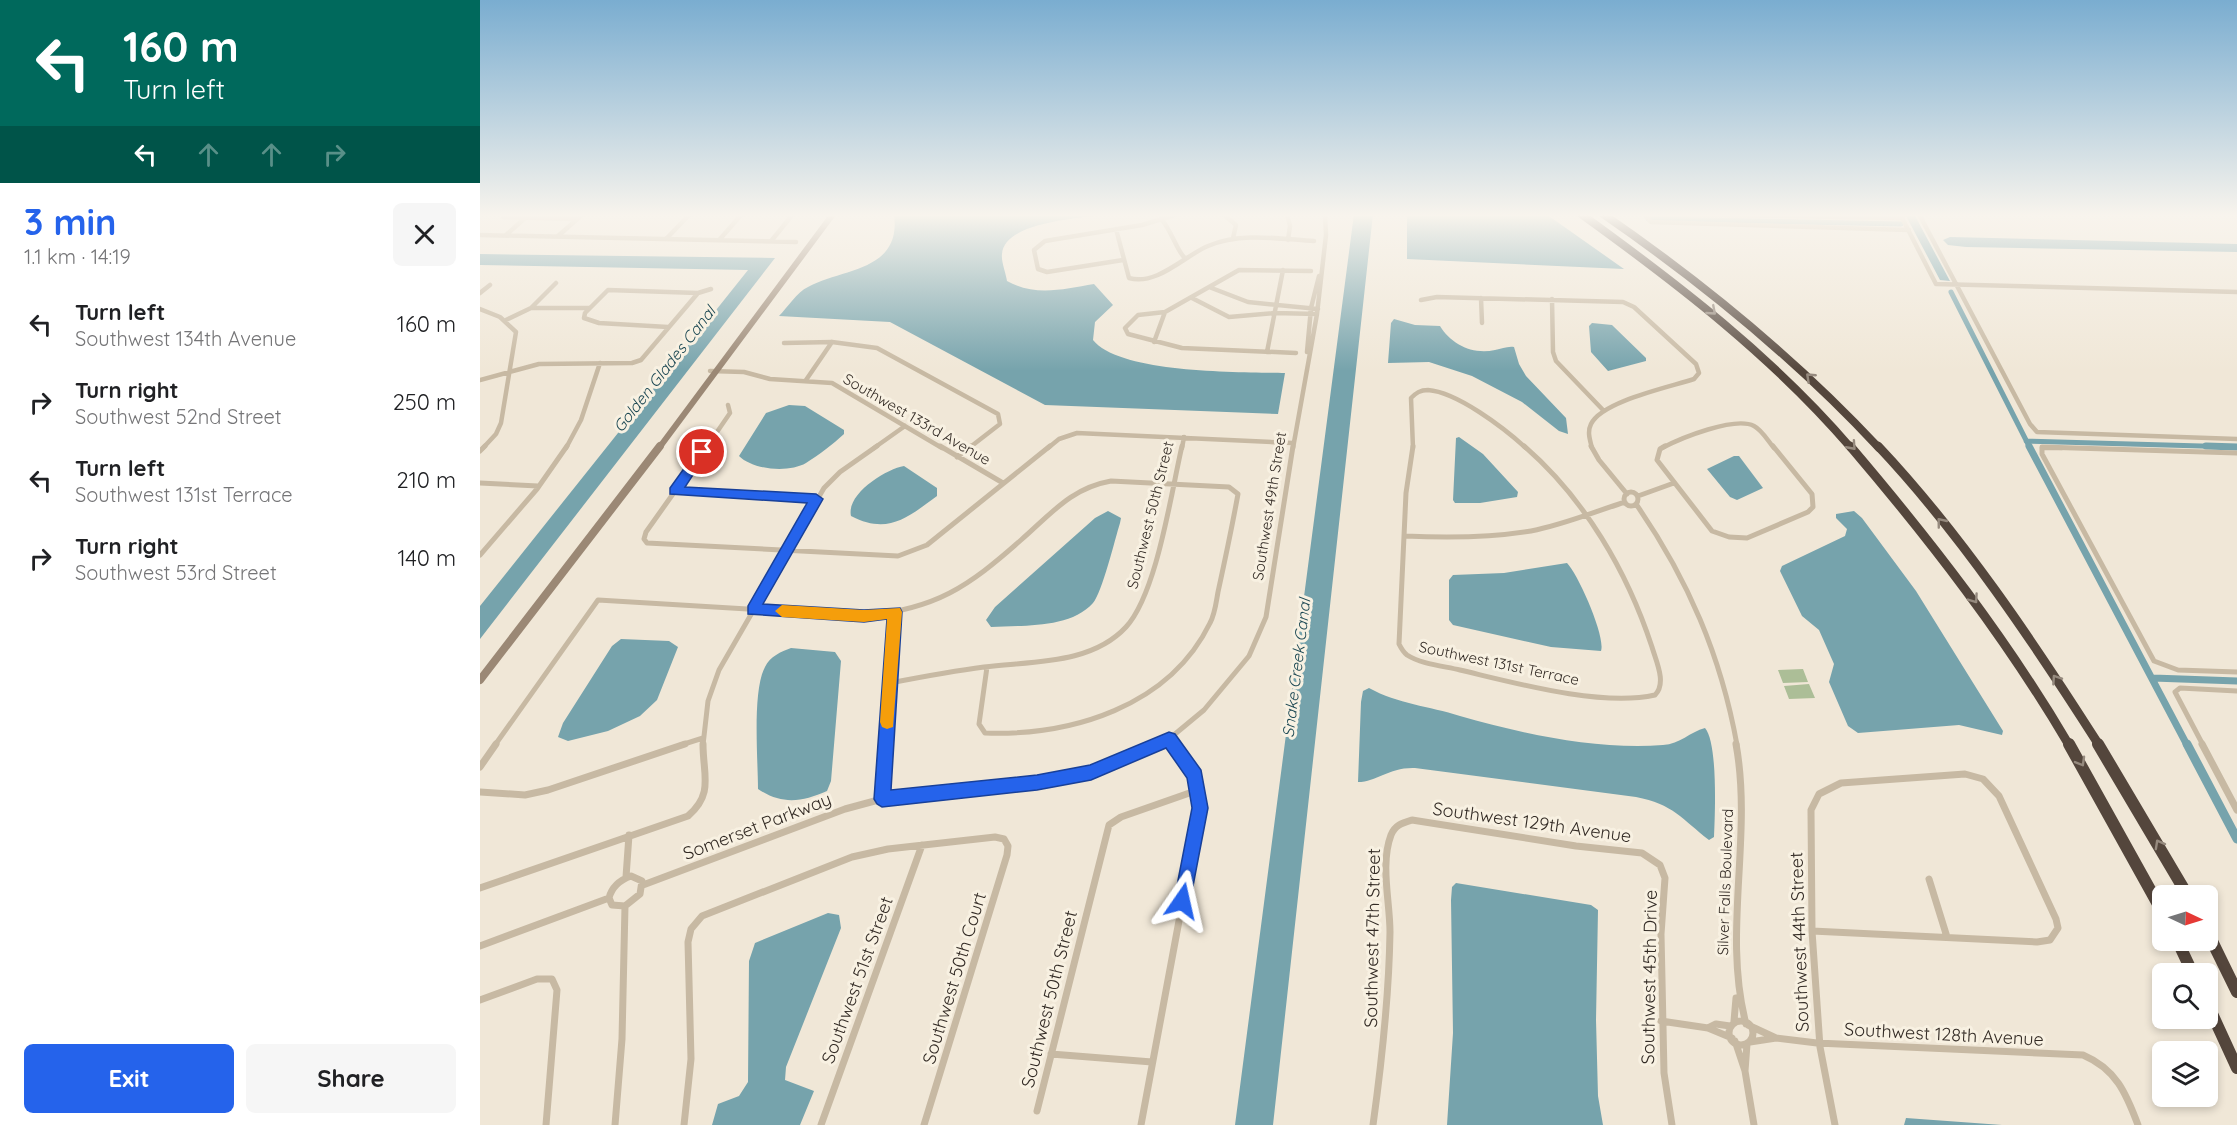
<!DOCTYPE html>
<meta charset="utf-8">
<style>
:root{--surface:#fff;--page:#f6f6f6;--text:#202124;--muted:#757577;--accent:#2563eb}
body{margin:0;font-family:Quicksand,sans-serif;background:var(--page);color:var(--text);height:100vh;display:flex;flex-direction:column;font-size:22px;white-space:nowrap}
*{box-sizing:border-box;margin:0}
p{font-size:20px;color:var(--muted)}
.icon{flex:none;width:33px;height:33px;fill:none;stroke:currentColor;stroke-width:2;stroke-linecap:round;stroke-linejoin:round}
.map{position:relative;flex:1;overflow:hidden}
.drawer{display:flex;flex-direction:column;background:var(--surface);width:480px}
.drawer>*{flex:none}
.banner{background:#00695c;color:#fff;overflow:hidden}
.needle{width:39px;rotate:94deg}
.controls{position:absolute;left:1672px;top:885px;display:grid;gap:12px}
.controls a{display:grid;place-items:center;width:66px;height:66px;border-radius:9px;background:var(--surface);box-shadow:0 3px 9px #0003;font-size:30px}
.pin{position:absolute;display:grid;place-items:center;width:51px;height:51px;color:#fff;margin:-26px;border:3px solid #fff;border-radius:50%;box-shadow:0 2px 6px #0007}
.me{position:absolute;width:66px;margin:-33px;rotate:11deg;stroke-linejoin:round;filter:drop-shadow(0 0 4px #0008)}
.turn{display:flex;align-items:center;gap:21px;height:126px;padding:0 24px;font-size:27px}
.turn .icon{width:78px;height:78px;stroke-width:2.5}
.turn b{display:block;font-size:42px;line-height:51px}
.lanes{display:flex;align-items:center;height:57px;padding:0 24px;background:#0003;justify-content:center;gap:30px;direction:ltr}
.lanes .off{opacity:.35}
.round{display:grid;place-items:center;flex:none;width:63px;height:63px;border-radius:9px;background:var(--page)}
.headline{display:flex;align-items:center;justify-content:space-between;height:102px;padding:0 24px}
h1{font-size:36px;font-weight:700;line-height:45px;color:var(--accent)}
.primary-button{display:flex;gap:12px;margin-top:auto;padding:12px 24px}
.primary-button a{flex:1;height:69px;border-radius:9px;background:var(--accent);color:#fff;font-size:24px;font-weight:700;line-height:69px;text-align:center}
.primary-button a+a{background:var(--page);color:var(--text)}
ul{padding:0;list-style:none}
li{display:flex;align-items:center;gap:18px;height:78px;padding:0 24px}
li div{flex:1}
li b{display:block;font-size:22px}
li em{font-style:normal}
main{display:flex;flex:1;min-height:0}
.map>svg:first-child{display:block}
</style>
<main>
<section class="drawer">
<div class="banner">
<div class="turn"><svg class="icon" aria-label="left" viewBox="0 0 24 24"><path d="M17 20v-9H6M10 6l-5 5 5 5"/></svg><div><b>160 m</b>Turn left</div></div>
<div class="lanes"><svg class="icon" aria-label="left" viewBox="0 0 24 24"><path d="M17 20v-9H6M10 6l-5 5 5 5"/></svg><svg class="icon off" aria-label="ahead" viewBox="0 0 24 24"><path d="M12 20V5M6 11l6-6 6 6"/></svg><svg class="icon off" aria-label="ahead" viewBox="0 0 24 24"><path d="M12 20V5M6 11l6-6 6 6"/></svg><svg class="icon off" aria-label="right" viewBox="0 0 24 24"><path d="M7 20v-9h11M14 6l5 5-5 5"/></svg></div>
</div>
<div class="headline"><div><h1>3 min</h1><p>1.1 km · 14:19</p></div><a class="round"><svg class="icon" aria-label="close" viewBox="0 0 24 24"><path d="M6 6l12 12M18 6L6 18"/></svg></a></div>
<ul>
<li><svg class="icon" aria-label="left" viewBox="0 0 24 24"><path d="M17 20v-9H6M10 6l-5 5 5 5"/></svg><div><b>Turn left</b><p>Southwest 134th Avenue</p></div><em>160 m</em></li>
<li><svg class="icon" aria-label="right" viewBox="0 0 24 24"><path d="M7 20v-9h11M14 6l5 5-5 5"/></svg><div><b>Turn right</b><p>Southwest 52nd Street</p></div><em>250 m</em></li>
<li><svg class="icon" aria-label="left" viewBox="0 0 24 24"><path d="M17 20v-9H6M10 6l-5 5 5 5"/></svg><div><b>Turn left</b><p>Southwest 131st Terrace</p></div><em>210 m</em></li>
<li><svg class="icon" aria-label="right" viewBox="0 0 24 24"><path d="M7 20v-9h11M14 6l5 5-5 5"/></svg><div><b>Turn right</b><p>Southwest 53rd Street</p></div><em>140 m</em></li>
</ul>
<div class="primary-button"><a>Exit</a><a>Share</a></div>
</section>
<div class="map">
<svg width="1757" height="1125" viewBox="0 0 1757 1125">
<rect width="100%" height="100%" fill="#f0e7d7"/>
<path fill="#acbe97" d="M1323 669 1328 682 1303 683 1298 670Z
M1329 684 1335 698 1309 699 1304 686Z"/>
<path fill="#76a3ac" d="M414 214H629C604 218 524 221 522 254 521 262 526 273 527 281 555 297 584 289 614 284L633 305 615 322 613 340C640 374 762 372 805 373L798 414 565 405 410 322 299 316C307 308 317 292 328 287 362 268 422 272 414 214Z
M874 214H893L793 1125H755Z
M927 214H1066L1144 269 927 259Z
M1425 214H1434L1470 281 1460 280Z
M1470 237 1757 244V252L1486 247 1468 245 1463 240Z
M0 254 295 258 0 639V606L268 270 0 265Z
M914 319 935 325 960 326C971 344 992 355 1015 350 1022 349 1027 346 1034 347L1039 364 1046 376 1086 418 1088 434 1079 431 1042 402 992 376 949 362 908 363 911 323Z
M1112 323 1132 325 1166 358V361L1128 371 1111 352 1109 326Z
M309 405 325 406 364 430V434C353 444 339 455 326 463 309 473 273 470 259 456L286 413Z
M979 437 1003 454 1038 492 1037 497 1000 503H975L973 500 976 438Z
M1254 456H1259L1283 488 1257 500 1250 497 1227 469Z
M424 466 457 488V496C427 518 408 535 371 516 366 494 406 469 424 466Z
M628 511 641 518 640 523C635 539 622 593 613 603 590 629 542 625 511 627L506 620 515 607 615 518Z
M1374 511 1382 518 1436 591 1523 731 1522 735 1479 725 1378 733 1368 726 1349 682 1354 664 1339 630 1322 616 1300 571 1302 566 1365 536 1367 529 1356 518V514Z
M1087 563C1098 574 1126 637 1121 651L1071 647 973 625 969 620V580L973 575 1024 573Z
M141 639 189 641 198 647 177 700 160 716 128 731 88 741 78 737 83 723 132 646Z
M311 648 355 652 361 661 351 781 347 791C322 802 302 805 278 789 278 760 272 691 285 667 290 656 301 652 311 648Z
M889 688C918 704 949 706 980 716 1043 734 1117 750 1183 745 1200 744 1210 732 1225 728 1238 743 1235 815 1234 837L1229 840C1202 819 1193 804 1156 797L935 768C909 767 897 782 878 782L881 702 883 691Z
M976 883 1111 905 1118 910 1116 1020 1118 1096 1123 1125H967L973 1033 971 900 972 887Z
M348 913 359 915 361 928 306 1067 305 1080 334 1091 320 1125H232L238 1104 259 1096 268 1082 269 961 275 943Z
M1426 1118 1522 1125H1424Z"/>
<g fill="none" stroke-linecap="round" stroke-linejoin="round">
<path stroke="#76a3ac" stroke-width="5" d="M1168 219 1421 224
M1471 292 1550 448
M1546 441 1757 447"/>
<path stroke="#76a3ac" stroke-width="7" d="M1549 446 1707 745
M1726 446 1757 447
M1673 678 1757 681"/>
<path stroke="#76a3ac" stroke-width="9" d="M1707 744 1757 839"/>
<path stroke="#c7b9a3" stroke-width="4.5" d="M743 214 756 225 753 238
M807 214 810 226 808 240
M1170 214 1165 215 1171 222 1429 230
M1178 214 1423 218
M1420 214 1456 284 1757 292
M1439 214 1550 424 1557 432 1757 439
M23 217 95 219
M682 220C691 230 698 253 705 258
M636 229 649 278C677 286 704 256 728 246 761 232 800 239 834 241
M0 235 316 242
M26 235 45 218
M78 236 103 214
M187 238 210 214
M240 239 262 214
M292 240 313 214
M643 260 567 272 558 269 554 250 565 241 662 225 698 214
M729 287 768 302 838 309
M0 293 10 285
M712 298 749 317 795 313 837 314
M1001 298 1002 323
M1072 299 1073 352 1076 361 1123 410
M941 300 957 297 1143 302 1154 307 1216 364 1219 373 1214 379C1190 387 1122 401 1111 424 1107 432 1110 440 1112 448
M51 308H109
M0 309 20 317 36 332 21 423 16 434 3 448
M26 320 51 308 76 283
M188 327 119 323 104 318 105 313 128 290 218 293
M674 342 685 312
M304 343 352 342 397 348 518 414 520 424 489 448
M787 352 803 270
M827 352 831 308 839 276
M816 353 702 348 648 334 645 328 658 315 685 312 759 270 831 271
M230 371 264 372 290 379 352 383 462 448
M0 380 59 364 152 363 161 360 218 293 231 289
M326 380 352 342
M86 448 101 420 120 363
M226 448 250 413 248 405
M394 448 425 426
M568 448 579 439 597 433 813 443
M702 448 704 437
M813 448 837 314 846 235 845 214
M933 448 931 398C936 393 940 390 948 390 977 392 1024 428 1046 448
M1182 448C1201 438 1255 416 1274 426 1282 430 1288 441 1294 448
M1562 448H1582"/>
<path stroke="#c7b9a3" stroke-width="5" d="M227 446 166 532 164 539 167 543 418 556 447 545 570 446
M460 446 523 483
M933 446 926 493 919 644C921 648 923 652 927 655 941 664 963 666 980 670 1035 683 1121 707 1175 695 1187 683 1176 661 1172 647 1147 571 1105 499 1044 446
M1111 446 1119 460 1147 494
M1185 446 1180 449 1177 460 1232 531 1249 537 1267 538 1328 512 1333 507 1332 494 1293 446
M0 451 5 446
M1757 453 1562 447V454L1674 661 1698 670 1757 672
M477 457 491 446
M0 483 58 486
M195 491 336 499
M1144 499a7 7 0 1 1 14 0a7 7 0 1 1-14 0Z
M1158 496 1194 483
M1156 504C1208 579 1241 656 1257 745
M925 536C967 538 1009 538 1051 531 1083 525 1114 512 1145 502
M0 555 57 489 87 446
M410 683C441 677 473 671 504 667 551 661 611 665 646 627 677 593 691 493 702 446
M689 739 693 745
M15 745 118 600 384 616C456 609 488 587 541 540 571 514 591 488 631 481L749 487 758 494C752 527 745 560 738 592 736 603 735 614 730 623 689 707 591 736 505 733L499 724 507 667
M201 745 223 738
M223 745 228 701 239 670 344 488 360 472 397 446
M406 745 415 612
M676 745 689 739 724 710 769 656 786 617 813 446
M1723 745 1695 692 1700 688 1757 691"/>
<path stroke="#c7b9a3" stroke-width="7" d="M1256 744C1273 837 1242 932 1266 1024
M1722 744 1757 810
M0 767 16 744
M1485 774 1503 779 1519 796 1576 919 1578 928 1570 940 1557 942 1332 931 1331 810 1339 794 1361 783Z
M0 792 45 795 68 790 205 744
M402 799 406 744
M151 876 162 881 160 894 145 906 132 905 129 898C132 886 140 880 151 876Z
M146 877 149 835
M1449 879 1467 937
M163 885 365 809 402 799 557 783 611 772 653 757 679 744
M0 888 208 816C234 794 223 775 223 744
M1332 931 1340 1047 1355 1125
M0 946 129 898
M0 1000 57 979H72L77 990 66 1125
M1181 1021 1228 1028 1252 1038
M1254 1021 1256 998
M1249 1033a12 12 0 1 1 24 0a12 12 0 1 1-24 0Z
M1268 1025 1296 1038 1337 1043 1603 1055C1636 1069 1646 1093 1658 1125
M1228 1028 1236 1024 1250 1026
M1255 1041 1265 1071 1274 1125
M1270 1042 1296 1038
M571 1054 672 1062
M1265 1071 1267 1044
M557 1111 629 825 641 817 718 790
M135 1125 142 1039 145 906
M204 1125 211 1059 208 942 211 929 222 916 372 857 408 849 515 837 524 839 528 846 527 855 444 1125
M341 1125 442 845
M661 1125 720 808 715 776 692 744
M893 1125C902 1060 909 997 910 932 910 902 900 864 911 835 915 825 922 823 932 820L1096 846 1162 853 1180 865 1185 878 1181 934 1184 1073 1192 1125"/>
<path stroke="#9b8875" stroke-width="6" d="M179 448 353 214"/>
<path stroke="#9b8875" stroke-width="8" d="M0 680 180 446"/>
<path stroke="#54463c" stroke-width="8" d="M1101 214C1198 284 1293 357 1371 448
M1123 214C1223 283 1316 359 1399 448"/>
<path stroke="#54463c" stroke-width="9" d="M1370 446C1451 541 1526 638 1589 745
M1398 446C1481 534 1554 643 1619 745"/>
<path stroke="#54463c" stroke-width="12" d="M1589 744 1683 913
M1618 744 1708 896
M1728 933 1757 992
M1697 940 1713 974
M1728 1005 1757 1068"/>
</g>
<defs><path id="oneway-chevron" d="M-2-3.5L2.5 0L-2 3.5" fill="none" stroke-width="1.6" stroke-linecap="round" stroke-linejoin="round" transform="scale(1.5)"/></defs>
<g stroke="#968a7e">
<use href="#oneway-chevron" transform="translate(1232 311) rotate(41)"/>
<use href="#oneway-chevron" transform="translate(1330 377) rotate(-137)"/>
<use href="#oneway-chevron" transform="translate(1372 446) rotate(48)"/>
<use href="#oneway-chevron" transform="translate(1461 522) rotate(-129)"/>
<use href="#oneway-chevron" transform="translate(1494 599) rotate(55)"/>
<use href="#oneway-chevron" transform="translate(1576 679) rotate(-124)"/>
<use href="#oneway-chevron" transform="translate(1601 762) rotate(60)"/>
<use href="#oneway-chevron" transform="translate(1679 844) rotate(-119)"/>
</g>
<linearGradient id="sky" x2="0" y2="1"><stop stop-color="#7aadd0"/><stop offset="0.58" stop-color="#f8f4ed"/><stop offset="1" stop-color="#f8f4ed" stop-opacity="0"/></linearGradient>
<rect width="1757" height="371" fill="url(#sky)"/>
<path fill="#2563eb" stroke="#184099" stroke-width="1.5" d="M222 448 228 452 205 487 336 494 343 499 283 604 384 610 420 608 422 612 411 790 557 775 610 765 689 732 695 734 721 770 728 808 709 907 702 909 696 907 694 901 712 808 707 778 686 748 611 780 557 790 402 807 397 804 394 799 407 619 384 622 268 614V606L327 503 190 494V488L218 449Z"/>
<path fill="#f59e0b" d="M302 605 384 610 420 608 422 612 413 727 407 729 402 727 400 722 407 619 384 622 302 617 295 611Z"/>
<g text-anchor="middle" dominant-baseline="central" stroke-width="6" stroke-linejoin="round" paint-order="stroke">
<g font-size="15" fill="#332b25" stroke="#f8f1e2">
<text transform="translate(437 419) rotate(30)">Southwest 133rd Avenue</text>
<text transform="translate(789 506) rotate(-81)">Southwest 49th Street</text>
<text transform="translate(670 515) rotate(-76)">Southwest 50th Street</text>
<text transform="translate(1019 663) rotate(12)">Southwest 131st Terrace</text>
<text transform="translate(1245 882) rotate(-88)">Silver Falls Boulevard</text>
</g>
<g font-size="16" font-style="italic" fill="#1c4853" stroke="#f8f1e2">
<text transform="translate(184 369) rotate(-52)">Golden Glades Canal</text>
<text transform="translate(816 668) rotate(-83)">Snake Creek Canal</text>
</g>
<g font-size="18" fill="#332b25" stroke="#f8f1e2">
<text transform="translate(1052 822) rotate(8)">Southwest 129th Avenue</text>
<text transform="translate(277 826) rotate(-21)">Somerset Parkway</text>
<text transform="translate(892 938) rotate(-89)">Southwest 47th Street</text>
<text transform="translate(1319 942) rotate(-92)">Southwest 44th Street</text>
<text transform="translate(1169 977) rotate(-89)">Southwest 45th Drive</text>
<text transform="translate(474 978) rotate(-73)">Southwest 50th Court</text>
<text transform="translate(377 980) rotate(-70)">Southwest 51st Street</text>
<text transform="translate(569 999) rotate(-76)">Southwest 50th Street</text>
<text transform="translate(1464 1034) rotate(3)">Southwest 128th Avenue</text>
</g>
</g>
</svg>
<div class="controls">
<a><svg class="needle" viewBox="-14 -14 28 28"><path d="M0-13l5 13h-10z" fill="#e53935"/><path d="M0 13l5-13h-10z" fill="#757577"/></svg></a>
<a><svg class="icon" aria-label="search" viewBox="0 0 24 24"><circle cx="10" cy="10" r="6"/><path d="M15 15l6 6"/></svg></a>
<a><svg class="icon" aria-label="layers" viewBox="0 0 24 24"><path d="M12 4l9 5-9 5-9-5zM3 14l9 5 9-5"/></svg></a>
</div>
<div class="pin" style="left:222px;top:452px;background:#d93025"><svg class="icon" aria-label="arrive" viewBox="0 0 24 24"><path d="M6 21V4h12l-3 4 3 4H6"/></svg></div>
<svg class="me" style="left:702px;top:901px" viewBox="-20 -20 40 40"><path d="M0-17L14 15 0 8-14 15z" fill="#2563eb" stroke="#fff" stroke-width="4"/></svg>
</div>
</main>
